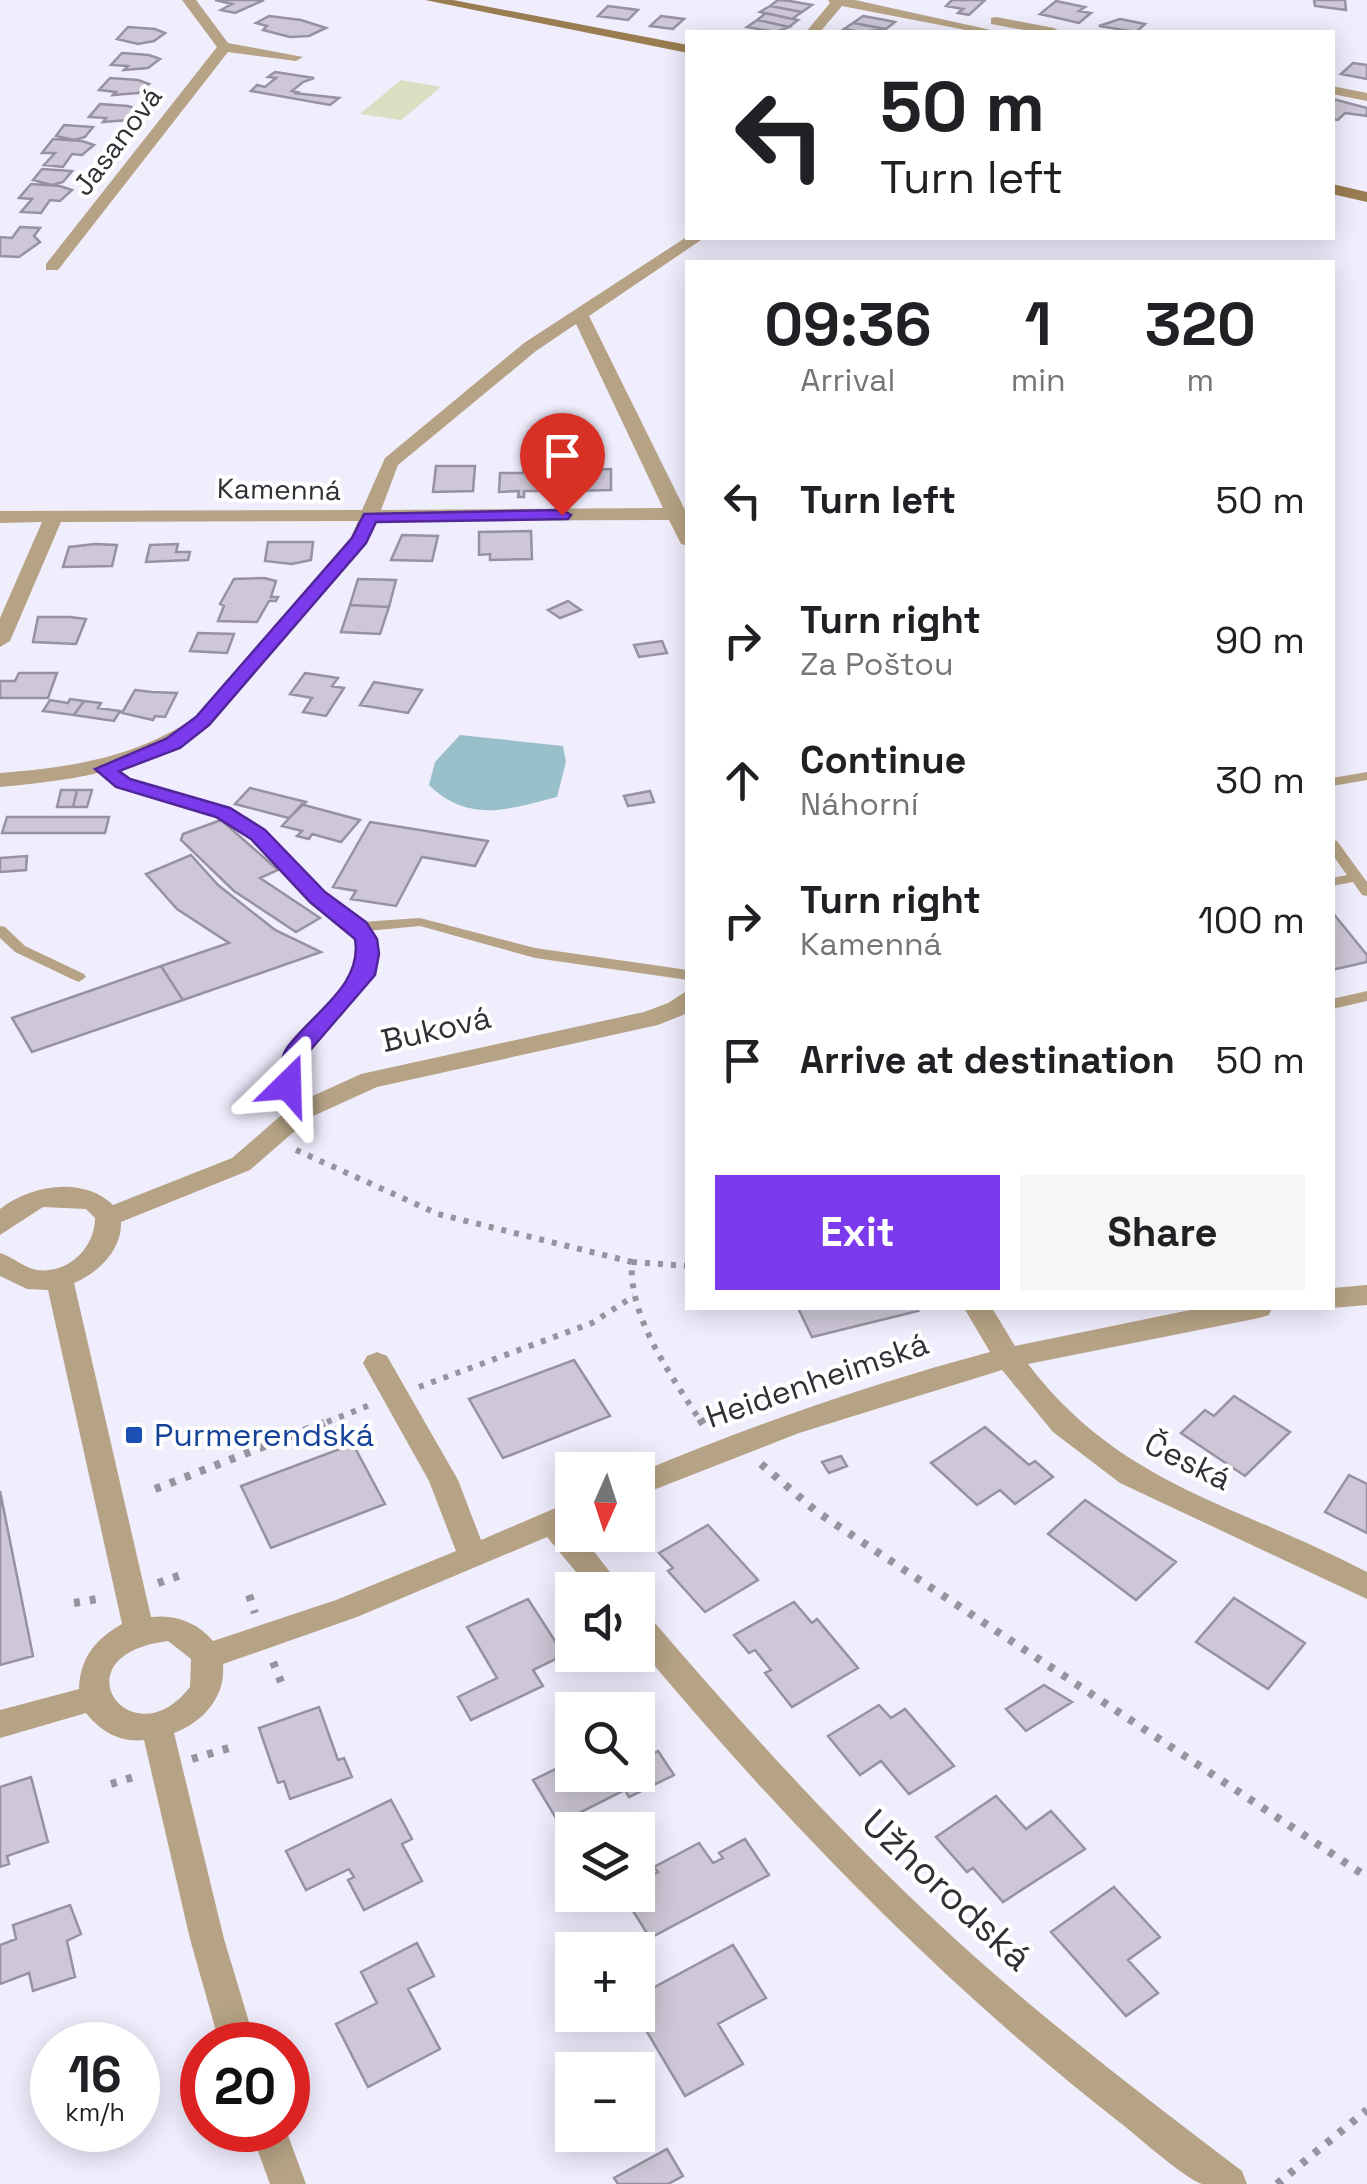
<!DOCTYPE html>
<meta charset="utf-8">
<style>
:root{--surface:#fff;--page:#f6f6f6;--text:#202124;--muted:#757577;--accent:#7c3aed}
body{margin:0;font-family:"Space Grotesk",sans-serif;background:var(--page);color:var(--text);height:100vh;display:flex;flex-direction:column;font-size:38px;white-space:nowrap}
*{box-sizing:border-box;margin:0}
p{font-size:32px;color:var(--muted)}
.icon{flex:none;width:55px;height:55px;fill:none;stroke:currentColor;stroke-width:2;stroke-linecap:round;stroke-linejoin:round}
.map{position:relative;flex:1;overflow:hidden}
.sheet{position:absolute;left:685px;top:260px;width:650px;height:1050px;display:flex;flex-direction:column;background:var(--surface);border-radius:0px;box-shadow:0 5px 25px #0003}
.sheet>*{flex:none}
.banner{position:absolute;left:685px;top:30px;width:650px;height:210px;border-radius:0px;box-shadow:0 5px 25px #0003;background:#fff;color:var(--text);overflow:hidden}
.needle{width:65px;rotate:183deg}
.buttons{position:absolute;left:555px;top:1452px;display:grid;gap:20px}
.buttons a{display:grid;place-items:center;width:100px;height:100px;border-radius:0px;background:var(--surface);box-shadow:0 5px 25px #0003;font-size:50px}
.speed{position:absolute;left:30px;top:2022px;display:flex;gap:20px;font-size:50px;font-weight:700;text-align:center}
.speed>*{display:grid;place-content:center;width:130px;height:130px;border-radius:50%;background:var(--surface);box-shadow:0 5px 25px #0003;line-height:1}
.speed small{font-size:25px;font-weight:400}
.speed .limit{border:15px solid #d22;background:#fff;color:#111}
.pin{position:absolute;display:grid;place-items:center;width:85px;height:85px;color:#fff;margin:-102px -42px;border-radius:50% 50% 50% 0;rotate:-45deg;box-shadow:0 0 10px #0007}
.pin .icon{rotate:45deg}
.me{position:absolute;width:110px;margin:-55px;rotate:22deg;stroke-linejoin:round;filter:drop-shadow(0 0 8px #0008)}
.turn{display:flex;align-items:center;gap:35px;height:210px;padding:0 30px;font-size:45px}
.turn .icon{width:130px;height:130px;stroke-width:2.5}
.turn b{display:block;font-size:70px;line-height:85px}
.eta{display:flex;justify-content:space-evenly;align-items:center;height:170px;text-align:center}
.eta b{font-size:60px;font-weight:700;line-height:70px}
.primary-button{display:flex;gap:20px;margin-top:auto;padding:20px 30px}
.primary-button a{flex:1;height:115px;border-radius:0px;background:var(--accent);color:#fff;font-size:40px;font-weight:700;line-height:115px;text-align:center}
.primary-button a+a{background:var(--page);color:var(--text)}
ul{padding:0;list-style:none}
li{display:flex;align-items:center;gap:30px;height:140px;padding:0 30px}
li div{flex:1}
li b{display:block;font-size:38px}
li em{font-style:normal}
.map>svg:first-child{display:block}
</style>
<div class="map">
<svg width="1367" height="2184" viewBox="0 0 1367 2184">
<rect width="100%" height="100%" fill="#f0edfd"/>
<path fill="#d9dfc0" d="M401 80 441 87 401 120 360 114Z"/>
<path fill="#98bfca" d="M460 735 563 746 566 762 557 797C509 809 469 824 429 785L435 762Z"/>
<path fill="#cdc7d7" stroke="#9792a1" stroke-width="2.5" d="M215 0H264L235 13 221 10 232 4Z
M778 0 790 1 812 5 802 12 770 6Z
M952 0H985L969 15 958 13 963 9 946 6Z
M1314 0H1345L1346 10 1315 6Z
M1056 1 1085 7 1079 11 1091 13 1079 23 1040 14Z
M608 6 638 10 628 20 598 16Z
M770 6 802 12 792 19 760 12Z
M766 13 792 19 798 20 789 27 757 20Z
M269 16 301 20 326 28 309 36 290 37 263 30 267 26 256 23Z
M661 16 684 19 673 29 650 26Z
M863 16 885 20 895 22 886 29 853 23Z
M1120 19 1145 24 1136 32 1099 26Z
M757 20 789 27 776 32 747 27Z
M853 23 886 29 861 32 844 29Z
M128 27 155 29 165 33 154 41 138 44 117 39Z
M122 53 149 55 160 59 148 68 124 70 128 66 111 65Z
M1353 63 1367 65V79L1341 74Z
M275 72 314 78 303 82 292 91 297 92 294 93 339 98 330 105 251 91 257 85 265 87 276 78 268 77Z
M110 78 138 80 149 84 138 93 113 95 116 92 99 90Z
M1333 99 1367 108V116L1345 113 1338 120 1332 119Z
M100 104 128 106 140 110 128 120 103 122 106 118 89 117Z
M64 125 93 127 85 137 74 140 56 136Z
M53 139 82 141 94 145 82 155 72 154 63 167 44 165 55 153H42Z
M42 169 72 171 63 182 52 185 33 180Z
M31 184 60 186 72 190 60 201 50 200 41 213 21 212 32 199 19 198Z
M20 227 40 228 34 236 40 242 19 257 0 256V237L12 238Z
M436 466H475L473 491 433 492Z
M524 467H547V491H524V497H518L519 491 499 492 500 473H523Z
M611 469V490L572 491 573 470Z
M531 531 532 559 490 560V554L479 555V532Z
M402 535 438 536 432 561 391 560Z
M268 542H313L311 560 292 564 265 561Z
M95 544 117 545 112 566 63 567 69 547Z
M178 544 176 552H190L188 560 146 562 150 545Z
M264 578 276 581 271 597H278L276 601H269L257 622 218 621 224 606 220 604 234 579Z
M358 579 396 580 389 607 350 605Z
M568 601 581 610 560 618 548 610Z
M350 605 389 607 380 634 341 632Z
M38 617H70L86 619 76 644 33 642Z
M198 633 234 634 227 653 190 651Z
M662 641 667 653 639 657 634 645Z
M19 673H57L48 698H0V681H15Z
M305 673 338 678 332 686 344 688 326 716 303 712 312 698 290 694Z
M374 682 422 690 408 713 360 705Z
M135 690 152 692 177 693 165 717 155 716 153 720 122 713Z
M70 699 84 701 74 715 43 711 50 700 68 703Z
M84 701 101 703 98 708 120 711 114 721 74 715Z
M250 788 306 802 289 818 235 804Z
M61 790H77L73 807H57Z
M77 790H92L87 807H73Z
M650 791 654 802 628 806 624 796Z
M302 804 304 805 360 820 341 842 312 834 309 839 297 836 302 831 282 826Z
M7 817H109L105 833H2Z
M221 820 278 870 260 878 320 918 296 932 234 891 181 840 183 834Z
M370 822 488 841 475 866 422 857 396 906 351 899 356 891 333 887Z
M191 855 218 885 275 930 321 952 183 1000 161 966 229 943 177 909 146 874Z
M27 856 26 870 0 872V858Z
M1332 912 1367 955V962L1332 970Z
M161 966 183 1000 32 1052 12 1018Z
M798 1308H916L918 1311 812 1337Z
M574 1360 610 1416 503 1458 469 1399Z
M1234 1396 1290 1432 1245 1476 1181 1433 1205 1410 1214 1416Z
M985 1427 1029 1465 1035 1461 1053 1477 1015 1504 1000 1490 977 1505 931 1463Z
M353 1444 385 1504 271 1548 241 1486Z
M841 1456 847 1466 829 1473 822 1462Z
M1349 1475 1367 1484V1533L1325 1512Z
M0 1491 33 1656 0 1665Z
M1085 1500 1176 1562 1136 1600 1048 1534Z
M708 1525 758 1580 705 1612 668 1571 673 1568 659 1553Z
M1234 1598 1305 1643 1268 1689 1196 1642Z
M528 1599 564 1655 533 1670 543 1686 471 1720 458 1697 497 1678 467 1627Z
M794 1602 812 1623 817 1619 858 1668 792 1707 765 1673 771 1670 755 1650 749 1653 734 1635Z
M1044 1685 1072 1702 1026 1731 1006 1709Z
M879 1705 891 1718 905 1709 954 1766 909 1794 881 1761 860 1775 828 1736Z
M319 1707 338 1760 344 1758 352 1777 290 1799 284 1781 278 1783 259 1728Z
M658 1751 674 1775 629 1797 625 1790 559 1823 533 1780 572 1761V1775H638V1761Z
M31 1777 48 1842 7 1856 9 1864 0 1867V1787Z
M996 1796 1026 1829 1051 1811 1085 1849 1003 1902 973 1868 967 1872 936 1837Z
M391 1800 412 1839 402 1844 422 1881 364 1910 348 1880 354 1877 349 1869 306 1890 286 1851Z
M745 1839 769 1875 650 1938 623 1895H638V1883L658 1872 654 1867 699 1843 713 1863 723 1858 719 1853Z
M1114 1887 1160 1937 1128 1960 1158 1993 1126 2016 1051 1932Z
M70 1905 81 1934 67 1941 75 1977 33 1991 29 1973 0 1984V1945L16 1939 13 1925Z
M417 1943 434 1976 408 1989 440 2049 368 2087 336 2024 377 2003 361 1972Z
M733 1945 766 1998 718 2024 743 2064 685 2096 637 2015 638 1996Z
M667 2149 683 2176 668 2184H618L614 2178Z"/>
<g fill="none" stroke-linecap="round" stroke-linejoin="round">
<path stroke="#9694a0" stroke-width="6" stroke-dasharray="5 8" stroke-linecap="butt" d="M296 1150 438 1214 632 1262C628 1318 672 1376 701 1422
M632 1262 688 1266
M419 1387 592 1323 634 1296
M327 1422 370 1405"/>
<path stroke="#9694a0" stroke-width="8" stroke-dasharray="6 10" stroke-linecap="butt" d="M700 1419 708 1432
M761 1464 817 1512 1367 1877
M155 1489 334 1419
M158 1583 184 1574
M249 1595 255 1613
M74 1603 103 1598
M273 1662 281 1682
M192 1759 229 1748
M111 1784 137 1776
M1277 2184 1367 2110"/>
<path fill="#b6a385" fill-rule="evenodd" d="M105 765 138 782 201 800 240 817 290 857 322 894 361 922 420 918 535 948 688 970V980L535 958 420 926 367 931C400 990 307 1020 296 1068 292 1084 301 1097 310 1111L307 1115H297C292 1107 283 1097 281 1089 265 1032 378 997 359 941 352 922 328 914 314 901 304 893 298 882 290 872 272 851 248 832 225 820 185 798 132 800 99 769Z
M1367 772V780L1332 786V778Z
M1332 840 1337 841 1367 882V896L1362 895 1353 882 1332 886V878L1347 875 1332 854Z
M0 926 5 927 25 946 84 974 86 977 79 982 74 980 15 952 0 938Z
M1367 991V1001L1332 1009V999Z"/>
<path fill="#b6a385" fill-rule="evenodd" d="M182 0H196L228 43 303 57 296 61 228 52 58 270H46V264L217 47Z
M828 0H855L991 30 976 32 842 6 820 32H806L830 3Z
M996 17 1054 28 1061 32H1035L991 24V18Z
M1332 86 1367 93V101L1332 94Z
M688 236 704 238 589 316 687 514 688 546 681 544 669 520 377 521 367 543 210 725C146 770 77 780 0 787V773C73 767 134 758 196 717L351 537 358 521 61 522 10 641 0 647V618L42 522 0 523V511L362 510 385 458 524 343ZM576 324 663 508 381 510 398 465 536 351Z
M688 990V1013L658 1025 377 1087 311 1117 250 1170 121 1222C122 1250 98 1273 74 1283L151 1617C175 1614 197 1622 213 1641L336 1600 456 1551 429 1481 363 1363 367 1356 377 1352 387 1356 458 1480 481 1540 572 1501V1535H581L624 1590H591L547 1537 357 1617 223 1664C226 1697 203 1722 174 1733L224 1939 256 2045H220L190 1939 144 1740C120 1743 100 1731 86 1713L0 1738V1710L79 1689C80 1657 96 1639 122 1624L48 1290 27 1289 0 1276V1253C13 1257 24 1268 37 1270 68 1274 95 1248 95 1218L86 1209 43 1207 0 1235V1209C31 1185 83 1176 113 1205L232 1158 293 1105 361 1074 644 1012 668 1003ZM168 1641 191 1659 190 1687C131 1763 54 1655 168 1641Z
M1367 1285V1305L1332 1308H1330L1332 1288Z
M964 1308H992L1015 1346 1200 1308H1272L1269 1315 1259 1318 1028 1364C1122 1487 1238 1504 1367 1572V1599L1120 1483 1053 1432 1002 1370 799 1433 638 1496V1473C753 1425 870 1384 990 1352Z
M638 1612 649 1616C751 1735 857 1852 975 1957 1061 2033 1151 2102 1242 2171L1247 2184C1233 2184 1215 2184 1202 2184 1187 2180 1138 2137 1123 2125 943 1985 784 1821 638 1646Z
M250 2130H286L306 2184H270Z"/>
<path fill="#997d50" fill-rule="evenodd" d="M425 0H453L688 45V53Z
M1332 184 1367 192V202L1332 194Z"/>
</g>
<path fill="#7c3aed" stroke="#51269a" stroke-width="2.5" d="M562 510 571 515 568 519 376 522 366 543 209 725 180 748 119 771 130 779 230 808 265 830 325 892 366 922 377 939 379 954 375 975 306 1055 296 1091H279L276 1085C279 1073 280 1058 287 1048 312 1013 363 986 355 939L310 902 251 839 216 817 116 787 95 769 166 739 196 717 352 538 364 514Z"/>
<rect fill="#1a4fb4" stroke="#fff" stroke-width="4" x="124" y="1425" width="20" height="20" rx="5"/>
<g text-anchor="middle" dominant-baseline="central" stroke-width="8" stroke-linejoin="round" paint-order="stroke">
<g font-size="28" fill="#313036" stroke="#fff">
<text transform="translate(117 141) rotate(-53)">Jasanová</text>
<text transform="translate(279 489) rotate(1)">Kamenná</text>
</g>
<g font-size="32" fill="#313036" stroke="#fff">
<text transform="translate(436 1029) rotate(-13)">Buková</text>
<text transform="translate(817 1380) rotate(-19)">Heidenheimská</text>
<text transform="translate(1188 1461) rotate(26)">Česká</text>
</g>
<g font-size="32" fill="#164399" stroke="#fff" text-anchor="start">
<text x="154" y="1435">Purmerendská</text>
</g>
<g font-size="38" fill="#313036" stroke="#fff">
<text transform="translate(947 1890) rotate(43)">Užhorodská</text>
</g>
</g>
</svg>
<div class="buttons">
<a><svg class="needle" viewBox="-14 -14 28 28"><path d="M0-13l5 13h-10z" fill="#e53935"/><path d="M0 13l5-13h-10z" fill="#757577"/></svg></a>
<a><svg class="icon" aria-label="sound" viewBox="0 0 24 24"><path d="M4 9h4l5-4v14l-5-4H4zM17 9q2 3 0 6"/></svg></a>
<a><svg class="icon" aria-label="search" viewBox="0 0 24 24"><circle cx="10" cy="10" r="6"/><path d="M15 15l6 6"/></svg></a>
<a><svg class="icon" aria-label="layers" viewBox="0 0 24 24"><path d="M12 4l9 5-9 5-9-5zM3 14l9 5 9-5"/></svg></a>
<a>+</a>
<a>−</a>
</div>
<div class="speed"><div>16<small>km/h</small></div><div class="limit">20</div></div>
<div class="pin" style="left:562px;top:515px;background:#d93025"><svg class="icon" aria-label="arrive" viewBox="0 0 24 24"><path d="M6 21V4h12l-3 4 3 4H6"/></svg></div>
<svg class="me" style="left:288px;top:1085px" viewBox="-20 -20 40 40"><path d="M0-17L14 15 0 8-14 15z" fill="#7c3aed" stroke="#fff" stroke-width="4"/></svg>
<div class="banner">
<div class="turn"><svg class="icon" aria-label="left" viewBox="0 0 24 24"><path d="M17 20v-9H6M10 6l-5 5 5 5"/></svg><div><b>50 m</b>Turn left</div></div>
</div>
<section class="sheet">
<div class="eta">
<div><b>09:36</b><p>Arrival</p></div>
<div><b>1</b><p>min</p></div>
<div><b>320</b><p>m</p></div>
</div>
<ul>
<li><svg class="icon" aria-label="left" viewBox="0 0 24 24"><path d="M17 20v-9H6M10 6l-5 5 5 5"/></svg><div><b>Turn left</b></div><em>50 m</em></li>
<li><svg class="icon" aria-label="right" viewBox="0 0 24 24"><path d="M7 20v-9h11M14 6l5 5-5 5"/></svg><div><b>Turn right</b><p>Za Poštou</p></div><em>90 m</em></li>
<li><svg class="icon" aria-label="ahead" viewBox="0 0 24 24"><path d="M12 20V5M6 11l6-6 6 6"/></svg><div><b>Continue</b><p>Náhorní</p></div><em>30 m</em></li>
<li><svg class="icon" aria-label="right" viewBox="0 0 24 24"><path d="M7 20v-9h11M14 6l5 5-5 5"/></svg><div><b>Turn right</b><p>Kamenná</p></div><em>100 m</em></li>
<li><svg class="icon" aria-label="arrive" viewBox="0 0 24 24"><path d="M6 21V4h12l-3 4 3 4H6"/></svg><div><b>Arrive at destination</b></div><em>50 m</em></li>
</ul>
<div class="primary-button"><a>Exit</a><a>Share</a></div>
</section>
</div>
